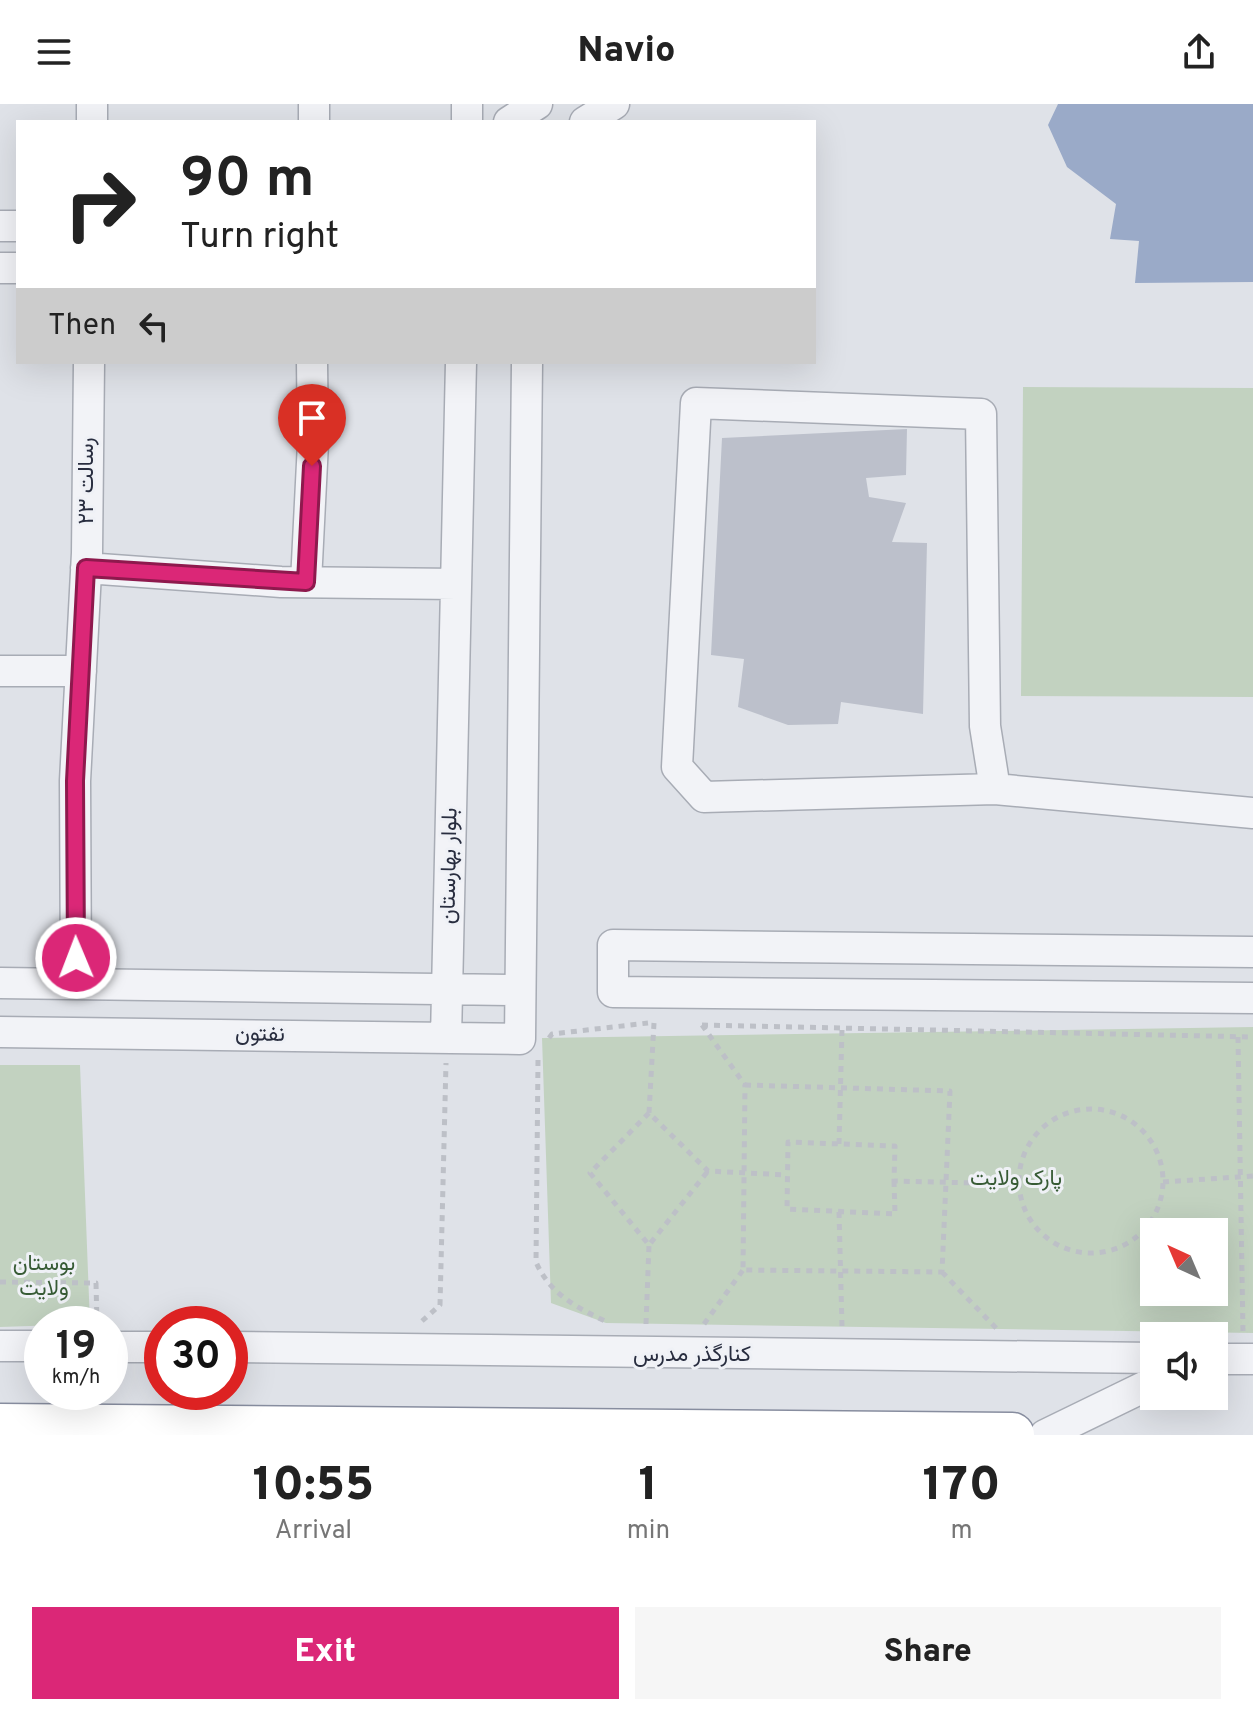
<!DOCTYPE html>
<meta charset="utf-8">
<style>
:root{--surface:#fff;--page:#f6f6f6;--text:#222;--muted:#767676;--accent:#db2777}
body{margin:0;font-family:Overpass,Vazirmatn,sans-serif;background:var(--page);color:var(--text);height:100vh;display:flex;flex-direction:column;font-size:30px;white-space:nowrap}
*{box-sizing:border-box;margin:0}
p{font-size:26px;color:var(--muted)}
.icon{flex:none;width:44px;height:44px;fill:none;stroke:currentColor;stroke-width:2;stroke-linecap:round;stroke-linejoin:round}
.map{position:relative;height:1331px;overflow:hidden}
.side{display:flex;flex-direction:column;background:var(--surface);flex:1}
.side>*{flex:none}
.guide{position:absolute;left:16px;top:16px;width:800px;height:244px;border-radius:0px;box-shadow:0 8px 32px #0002;background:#fff;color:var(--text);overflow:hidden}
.needle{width:52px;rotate:316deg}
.fabs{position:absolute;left:1140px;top:1114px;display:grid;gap:16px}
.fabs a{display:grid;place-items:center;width:88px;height:88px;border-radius:0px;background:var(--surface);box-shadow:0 8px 32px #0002;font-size:40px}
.speed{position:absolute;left:24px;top:1202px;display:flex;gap:16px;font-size:40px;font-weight:700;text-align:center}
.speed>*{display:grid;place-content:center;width:104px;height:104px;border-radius:50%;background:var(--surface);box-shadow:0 8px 32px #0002;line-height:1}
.speed small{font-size:20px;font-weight:400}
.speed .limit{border:12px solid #d22;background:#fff;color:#111}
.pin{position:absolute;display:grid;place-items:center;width:68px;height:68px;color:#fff;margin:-82px -34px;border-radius:50% 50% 50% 0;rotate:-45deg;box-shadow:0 0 8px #0007}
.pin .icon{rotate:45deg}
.me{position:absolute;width:88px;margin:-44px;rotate:359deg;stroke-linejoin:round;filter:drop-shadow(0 0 6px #0008)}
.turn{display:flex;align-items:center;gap:28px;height:168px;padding:0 32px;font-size:36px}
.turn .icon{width:104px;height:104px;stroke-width:2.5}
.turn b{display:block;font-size:56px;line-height:68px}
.then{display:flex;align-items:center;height:76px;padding:0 32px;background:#0003;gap:16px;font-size:30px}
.eta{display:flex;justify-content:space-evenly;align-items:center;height:136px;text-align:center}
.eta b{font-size:48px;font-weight:800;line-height:56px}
.primary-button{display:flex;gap:16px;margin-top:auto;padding:16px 32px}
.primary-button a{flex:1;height:92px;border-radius:0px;background:var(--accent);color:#fff;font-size:32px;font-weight:800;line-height:92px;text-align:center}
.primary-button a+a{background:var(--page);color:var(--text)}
header{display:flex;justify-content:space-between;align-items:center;height:104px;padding:0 32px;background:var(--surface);font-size:36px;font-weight:800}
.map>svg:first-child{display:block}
</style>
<header><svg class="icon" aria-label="menu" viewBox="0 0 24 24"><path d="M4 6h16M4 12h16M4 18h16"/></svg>Navio<svg class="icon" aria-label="share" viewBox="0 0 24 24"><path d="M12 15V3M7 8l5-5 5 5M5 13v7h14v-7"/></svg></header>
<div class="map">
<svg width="1253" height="1331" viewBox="0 0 1253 1331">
<rect width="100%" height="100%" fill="#dfe2e8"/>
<path fill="#c2d2c0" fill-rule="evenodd" d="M1023 283 1253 284V593L1021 592Z
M1253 923V1229L606 1219 551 1199 542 934ZM1154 1128H1214V1188H1154Z
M0 961H80L90 1220 0 1223Z"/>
<path fill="#9aaac8" d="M1058 0H1253V178L1135 179 1139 137 1110 135 1116 100 1067 63 1048 21Z"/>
<path fill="#bcc0cb" d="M907 325 906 371 866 374 869 393 906 399 892 438 927 439 923 610 841 598 838 620 788 621 738 603 744 555 711 551 722 334Z"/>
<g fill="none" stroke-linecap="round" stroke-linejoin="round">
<defs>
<path id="minor" d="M92 18V0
M314 18V0
M467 18V0
M509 18 537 0
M585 18 614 0
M0 122H18
M0 164H18
M86 464 281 478 456 480
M306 478 313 339 312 258
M0 567H81
M995 685 985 622 981 310 696 299 677 663 704 693 995 685 1253 709
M1253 848 613 841V888L1253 894
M0 879 519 886
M76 880 75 677 87 449 89 258
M0 928 520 935 527 258
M446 934 461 258
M0 1242H42
M110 1243H162
M230 1243 1154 1254
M1214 1255H1253
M1045 1331 1154 1278"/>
<path id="highway" d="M0 1322 1012 1331"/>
</defs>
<use href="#minor" stroke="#a8acb5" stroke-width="33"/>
<use href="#highway" stroke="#878d9f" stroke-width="47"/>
<path stroke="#bdc0c7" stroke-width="5" stroke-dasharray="6 6" stroke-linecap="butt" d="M654 919 649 1009 708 1067 787 1071
M702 921 1253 933
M702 921 745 981
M1238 933 1243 1228
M549 934 552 930 648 919
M538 956 536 1158C549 1189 577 1204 607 1218
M745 981 950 987 942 1168 743 1166Z
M1019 1077a72 72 0 1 1 144 0a72 72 0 1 1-144 0Z
M649 1009 590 1069 649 1141 708 1067
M839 1040 842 925
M894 1077 895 1110 787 1105 788 1038 895 1042 894 1077 1018 1080
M1163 1078 1253 1072
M839 1108 842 1223
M942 1168 997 1225
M0 1178 96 1179 97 1220
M422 1217 440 1201 446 959
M646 1220 649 1141
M704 1220 743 1166"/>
<use href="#minor" stroke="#f2f3f7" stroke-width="30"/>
<use href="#highway" stroke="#fff" stroke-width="44"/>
</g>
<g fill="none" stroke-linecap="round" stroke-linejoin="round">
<defs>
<path id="route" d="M76 854 75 677 86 464 306 478 312 362"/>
</defs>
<use href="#route" stroke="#8e194d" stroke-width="20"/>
<use href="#route" stroke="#db2777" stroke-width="14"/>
</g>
<g text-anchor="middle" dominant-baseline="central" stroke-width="6" stroke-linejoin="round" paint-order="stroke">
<g font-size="22" fill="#282d3f" stroke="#eff1f6">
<text transform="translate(87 377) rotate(-90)">رسالت ۲۳</text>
<text transform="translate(450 762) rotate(-89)">بلوار بهارستان</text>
<text transform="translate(260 931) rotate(1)">نفتون</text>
<text x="692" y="1251">کنارگذر مدرس</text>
</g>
<g font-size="22" fill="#375b35" stroke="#eff1f6">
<text x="1016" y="1075">پارک ولایت</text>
<text x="44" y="1160">بوستان<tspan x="44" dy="25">ولایت</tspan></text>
</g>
</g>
</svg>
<div class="fabs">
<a><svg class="needle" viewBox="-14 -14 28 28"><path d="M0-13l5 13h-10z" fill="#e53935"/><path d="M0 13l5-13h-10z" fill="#767676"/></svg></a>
<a><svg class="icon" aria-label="sound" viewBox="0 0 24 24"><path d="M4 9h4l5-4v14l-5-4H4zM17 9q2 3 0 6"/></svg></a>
</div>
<div class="speed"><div>19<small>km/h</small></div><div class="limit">30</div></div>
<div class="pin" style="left:312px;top:362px;background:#d93025"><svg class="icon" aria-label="arrive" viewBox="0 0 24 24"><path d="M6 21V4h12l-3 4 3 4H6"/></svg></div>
<svg class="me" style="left:76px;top:854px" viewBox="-20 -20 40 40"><circle r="17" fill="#db2777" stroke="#fff" stroke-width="3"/><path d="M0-11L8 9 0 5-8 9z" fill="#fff"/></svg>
<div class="guide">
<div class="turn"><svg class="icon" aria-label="right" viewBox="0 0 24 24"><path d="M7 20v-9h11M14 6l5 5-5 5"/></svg><div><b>90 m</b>Turn right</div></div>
<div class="then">Then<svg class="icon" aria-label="left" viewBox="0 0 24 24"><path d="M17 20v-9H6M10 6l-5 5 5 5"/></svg></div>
</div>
</div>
<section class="side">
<div class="eta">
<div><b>10:55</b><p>Arrival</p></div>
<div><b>1</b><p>min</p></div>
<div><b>170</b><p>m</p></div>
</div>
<div class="primary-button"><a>Exit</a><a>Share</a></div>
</section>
